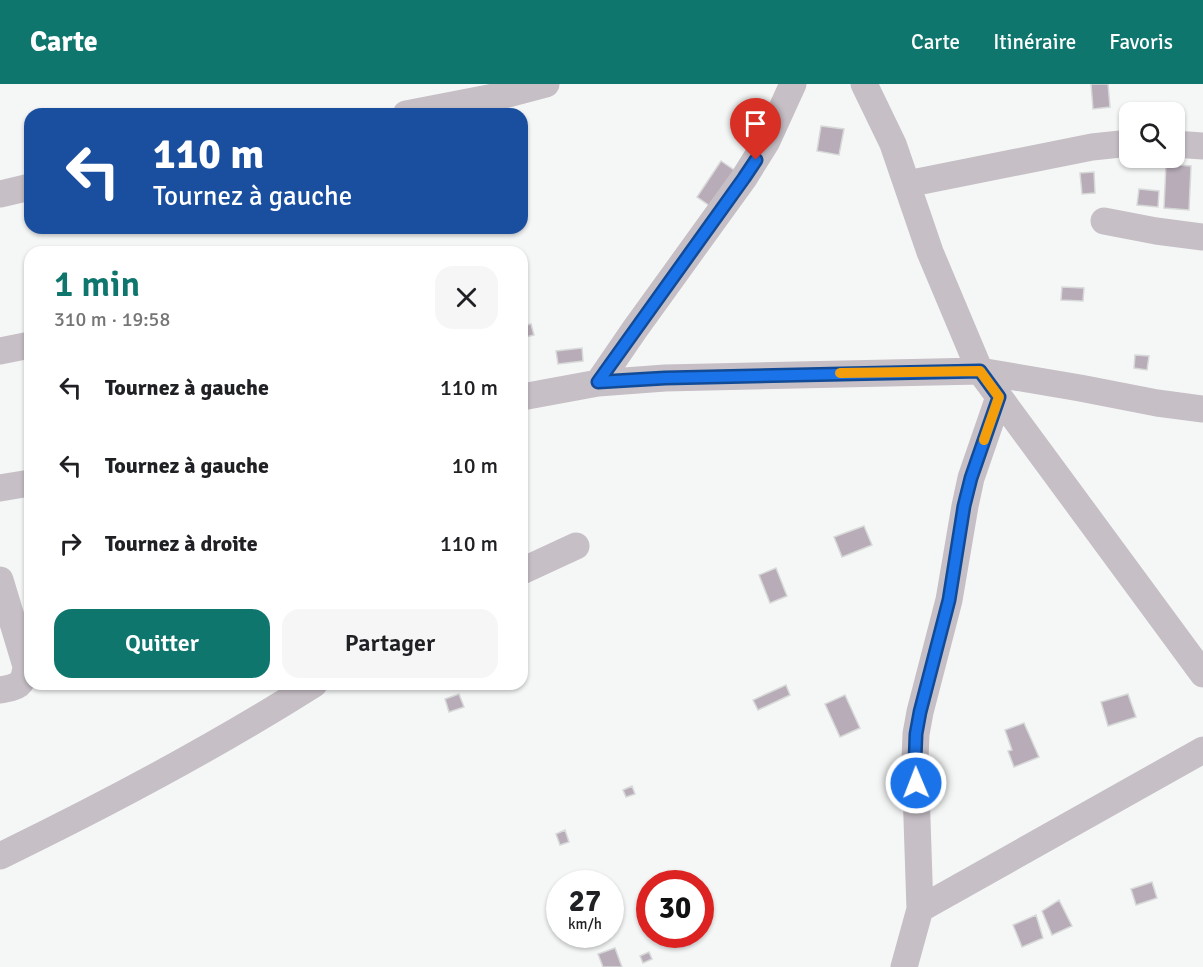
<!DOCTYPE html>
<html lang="fr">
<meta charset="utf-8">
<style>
:root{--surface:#fff;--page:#f6f6f6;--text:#202124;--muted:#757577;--accent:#0f766e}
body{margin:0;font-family:Signika,sans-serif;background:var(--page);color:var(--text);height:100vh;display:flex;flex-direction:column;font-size:22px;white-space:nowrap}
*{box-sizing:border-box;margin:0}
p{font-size:20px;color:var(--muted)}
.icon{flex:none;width:33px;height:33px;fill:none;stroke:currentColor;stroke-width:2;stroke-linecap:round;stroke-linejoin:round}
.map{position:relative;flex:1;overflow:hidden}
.side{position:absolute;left:24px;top:162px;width:504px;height:444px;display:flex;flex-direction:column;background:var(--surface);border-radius:18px;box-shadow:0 2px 4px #0004}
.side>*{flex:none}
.banner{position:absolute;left:24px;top:24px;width:504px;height:126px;border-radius:18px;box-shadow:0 2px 4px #0004;background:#1a4fa0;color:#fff;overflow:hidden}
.tools{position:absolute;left:1119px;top:18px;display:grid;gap:12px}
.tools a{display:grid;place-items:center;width:66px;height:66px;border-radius:12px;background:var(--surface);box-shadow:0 2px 4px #0004;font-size:30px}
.speed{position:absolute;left:546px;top:786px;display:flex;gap:12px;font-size:30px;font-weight:700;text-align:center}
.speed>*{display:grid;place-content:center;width:78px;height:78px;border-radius:50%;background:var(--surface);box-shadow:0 2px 4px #0004;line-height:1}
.speed small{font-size:15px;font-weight:400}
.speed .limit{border:9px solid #d22;background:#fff;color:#111}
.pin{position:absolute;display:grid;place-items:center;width:51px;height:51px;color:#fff;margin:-62px -26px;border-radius:50% 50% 50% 0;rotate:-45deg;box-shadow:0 0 6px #0007}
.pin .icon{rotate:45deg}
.me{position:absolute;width:66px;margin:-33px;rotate:359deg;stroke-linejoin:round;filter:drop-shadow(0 0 4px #0008)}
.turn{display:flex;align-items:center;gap:21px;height:126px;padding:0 30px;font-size:27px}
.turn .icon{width:78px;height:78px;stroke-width:2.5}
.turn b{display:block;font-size:42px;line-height:51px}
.round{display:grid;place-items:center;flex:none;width:63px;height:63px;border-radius:18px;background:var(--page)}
.headline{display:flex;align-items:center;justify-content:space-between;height:102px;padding:0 30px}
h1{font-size:36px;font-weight:600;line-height:45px;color:var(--accent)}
.action{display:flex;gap:12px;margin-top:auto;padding:12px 30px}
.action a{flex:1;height:69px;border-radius:18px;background:var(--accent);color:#fff;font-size:24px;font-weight:600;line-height:69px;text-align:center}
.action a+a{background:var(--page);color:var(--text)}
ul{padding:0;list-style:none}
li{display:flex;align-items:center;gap:18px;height:78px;padding:0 30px}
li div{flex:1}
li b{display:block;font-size:22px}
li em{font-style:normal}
header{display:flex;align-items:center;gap:36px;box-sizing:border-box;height:84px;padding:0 30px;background:var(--accent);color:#fff}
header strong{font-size:28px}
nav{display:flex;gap:33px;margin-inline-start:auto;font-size:21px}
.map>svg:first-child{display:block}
</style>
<header>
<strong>Carte</strong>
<nav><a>Carte</a><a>Itinéraire</a><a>Favoris</a></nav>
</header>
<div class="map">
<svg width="1203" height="883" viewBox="0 0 1203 883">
<rect width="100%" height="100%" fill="#f5f7f6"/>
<path fill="#b7acb8" stroke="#d7d9d8" stroke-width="1.5" d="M1091 0H1108L1110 23 1093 25Z
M821 42 844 45 839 71 817 67Z
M721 77 737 88 713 124 697 113Z
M1166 80 1191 82 1189 126 1164 124Z
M1094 88 1095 109 1082 110 1080 89Z
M1139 105 1159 107 1158 123 1137 121Z
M1062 203 1084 204 1083 217 1061 216Z
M531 240 534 251 522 254V242Z
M582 264 583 277 558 280 556 267Z
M1135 271 1149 272 1147 286 1134 284Z
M864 442 872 461 842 473 834 453Z
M776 484 787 512 770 519 759 491Z
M786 601 790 611 758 626 753 616Z
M459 610 464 623 449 628 445 615Z
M1128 610 1136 633 1108 642 1101 618Z
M845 611 860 644 840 653 825 620Z
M1024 639 1039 673 1014 683 1008 667 1012 666 1005 646Z
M632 702 635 710 626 713 623 706Z
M565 746 569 758 560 761 556 750Z
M1152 798 1157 814 1136 821 1131 805Z
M1059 816 1072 842 1052 851 1042 827Z
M1036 831 1043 854 1022 863 1013 841Z
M615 864 622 883H603L598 870Z
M649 868 652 875 643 879 640 872Z"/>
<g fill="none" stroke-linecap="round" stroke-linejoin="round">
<path stroke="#c6bfc6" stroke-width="27" d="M864 0 893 60 930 168 980 287 1203 590
M406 30 504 11 546 0
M1174 60 1203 62
M907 100 1092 63 1130 59
M0 110 30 103
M1104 137 1156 147 1203 153
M0 267 30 261
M598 299 635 245 744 94 767 57 793 0
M522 313 598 299 665 294 980 287 1080 304 1157 319 1203 325
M0 404 30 399
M522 487 576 462
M0 496 26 582C24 602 17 603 0 606
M0 772C107 720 213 664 314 600
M920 825 1203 666
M904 883 920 825 915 676 916 650 920 628 949 516 965 422 971 394 999 313"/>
</g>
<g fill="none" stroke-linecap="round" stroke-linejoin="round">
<defs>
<path id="route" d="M756 76 744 94 598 298 665 294 980 287 999 313 971 394 964 422 949 516 920 628 916 650 915 676 916 699"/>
</defs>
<use href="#route" stroke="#114b97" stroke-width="15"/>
<use href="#route" stroke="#1a73e8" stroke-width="10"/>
<path stroke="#f59e0b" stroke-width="10" d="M840 289 980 287 999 313 984 356"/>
</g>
</svg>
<div class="tools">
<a><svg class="icon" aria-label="search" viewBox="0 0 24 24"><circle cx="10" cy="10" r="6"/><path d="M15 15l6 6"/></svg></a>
</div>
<div class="speed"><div>27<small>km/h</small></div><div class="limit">30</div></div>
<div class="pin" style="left:756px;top:76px;background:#d93025"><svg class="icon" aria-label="arrive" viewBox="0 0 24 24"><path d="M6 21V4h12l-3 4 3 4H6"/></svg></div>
<svg class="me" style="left:916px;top:699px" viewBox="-20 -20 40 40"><circle r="17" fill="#1a73e8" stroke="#fff" stroke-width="3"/><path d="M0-11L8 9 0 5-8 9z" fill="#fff"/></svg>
<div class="banner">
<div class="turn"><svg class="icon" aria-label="left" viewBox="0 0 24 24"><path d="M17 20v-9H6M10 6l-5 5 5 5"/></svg><div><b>110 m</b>Tournez à gauche</div></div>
</div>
<section class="side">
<div class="headline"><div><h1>1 min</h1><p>310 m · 19:58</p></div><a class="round"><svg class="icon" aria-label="close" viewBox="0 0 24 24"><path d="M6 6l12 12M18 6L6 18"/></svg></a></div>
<ul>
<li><svg class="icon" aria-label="left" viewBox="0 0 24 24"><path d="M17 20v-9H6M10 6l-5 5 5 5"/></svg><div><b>Tournez à gauche</b></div><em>110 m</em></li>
<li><svg class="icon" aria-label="left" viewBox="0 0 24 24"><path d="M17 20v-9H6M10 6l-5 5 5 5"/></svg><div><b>Tournez à gauche</b></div><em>10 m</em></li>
<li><svg class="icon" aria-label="right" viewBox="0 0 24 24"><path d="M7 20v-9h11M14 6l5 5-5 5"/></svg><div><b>Tournez à droite</b></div><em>110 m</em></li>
</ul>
<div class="action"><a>Quitter</a><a>Partager</a></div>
</section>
</div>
